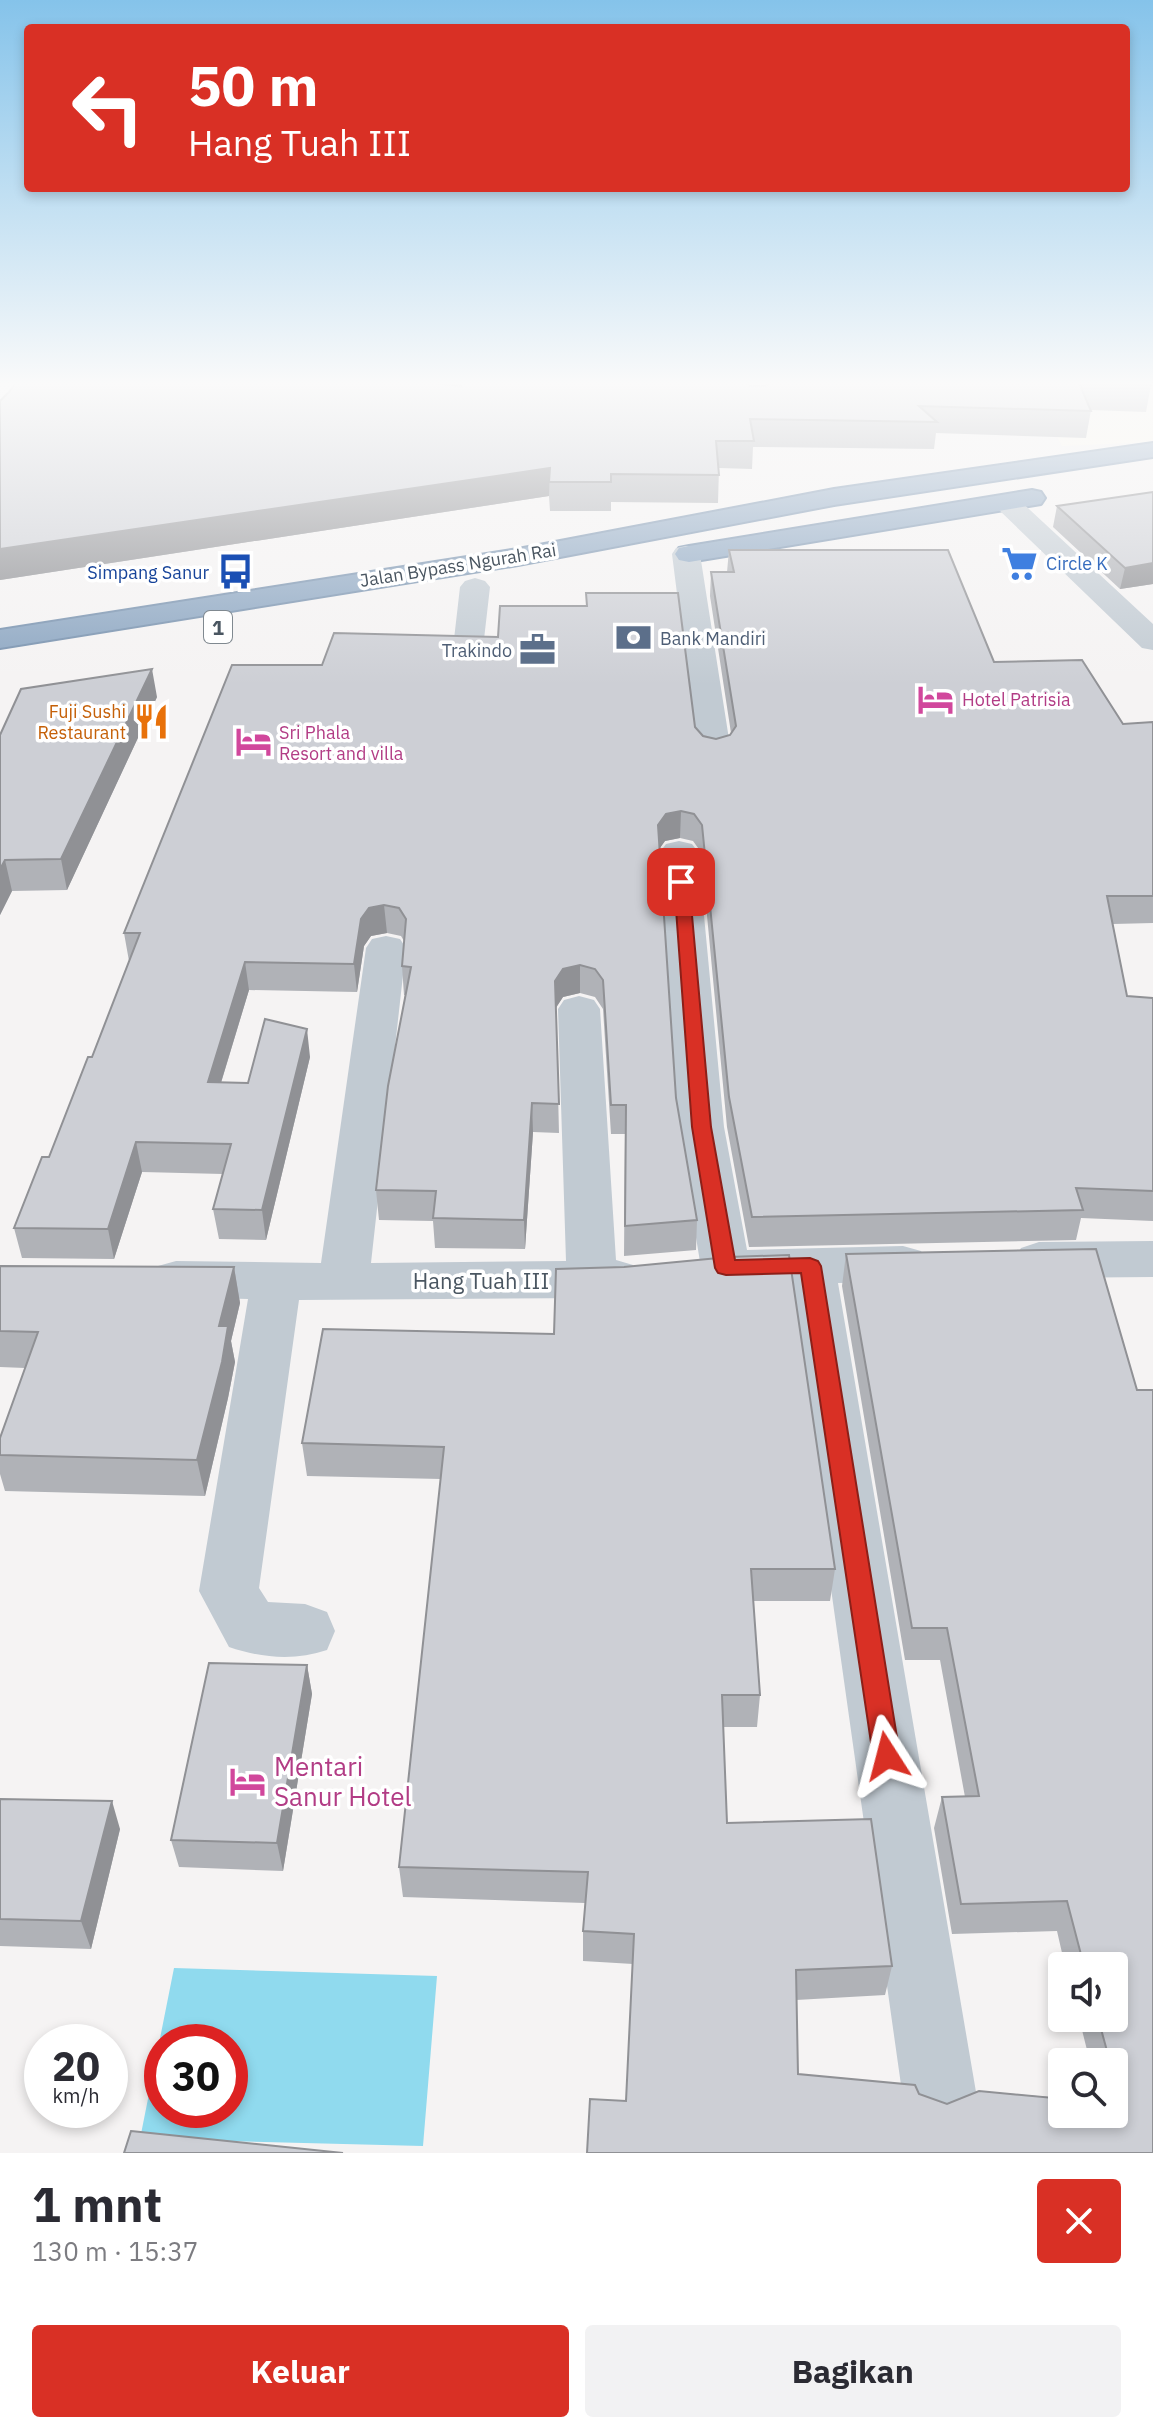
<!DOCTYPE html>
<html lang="id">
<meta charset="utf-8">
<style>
:root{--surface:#fff;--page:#f2f2f3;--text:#2b2b33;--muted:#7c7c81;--accent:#d93025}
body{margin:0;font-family:"IBM Plex Sans",sans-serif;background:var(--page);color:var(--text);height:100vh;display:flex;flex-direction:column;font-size:30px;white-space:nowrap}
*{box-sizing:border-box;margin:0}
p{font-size:26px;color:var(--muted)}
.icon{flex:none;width:44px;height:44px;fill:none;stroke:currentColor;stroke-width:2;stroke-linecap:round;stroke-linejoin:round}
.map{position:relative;height:2153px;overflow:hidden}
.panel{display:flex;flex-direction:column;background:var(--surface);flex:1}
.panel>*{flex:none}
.top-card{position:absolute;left:24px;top:24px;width:1106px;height:168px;border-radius:8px;box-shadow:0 4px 12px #0003;background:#d93025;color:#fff;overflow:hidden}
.fabs{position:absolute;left:1048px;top:1952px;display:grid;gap:16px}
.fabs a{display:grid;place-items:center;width:80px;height:80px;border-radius:8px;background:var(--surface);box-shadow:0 4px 12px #0003;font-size:40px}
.speed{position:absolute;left:24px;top:2024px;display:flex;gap:16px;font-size:40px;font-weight:700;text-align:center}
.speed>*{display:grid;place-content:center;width:104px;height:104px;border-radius:50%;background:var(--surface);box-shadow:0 4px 12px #0003;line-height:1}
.speed small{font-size:20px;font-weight:400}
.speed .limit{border:12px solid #d22;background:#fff;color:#111}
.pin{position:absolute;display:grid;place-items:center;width:68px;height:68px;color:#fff;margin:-34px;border-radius:16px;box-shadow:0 4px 12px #0006}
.me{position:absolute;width:88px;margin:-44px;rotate:351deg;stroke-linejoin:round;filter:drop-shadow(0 0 6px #0008)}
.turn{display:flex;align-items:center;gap:28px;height:168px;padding:0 32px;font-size:36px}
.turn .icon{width:104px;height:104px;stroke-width:2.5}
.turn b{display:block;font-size:56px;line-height:68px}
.round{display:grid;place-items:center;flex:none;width:84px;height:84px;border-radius:8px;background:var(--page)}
.headline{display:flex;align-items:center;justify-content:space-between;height:136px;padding:0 32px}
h1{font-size:48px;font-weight:800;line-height:60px}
.cta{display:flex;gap:16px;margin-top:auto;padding:16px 32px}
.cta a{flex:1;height:92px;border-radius:8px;background:var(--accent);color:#fff;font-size:32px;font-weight:800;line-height:92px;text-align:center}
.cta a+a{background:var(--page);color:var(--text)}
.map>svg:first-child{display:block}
</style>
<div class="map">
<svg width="1153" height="2153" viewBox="0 0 1153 2153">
<rect width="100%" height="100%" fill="#f5f3f3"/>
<path fill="#fdf9ef" d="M973 383H1153V442L1062 446 1055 433Z"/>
<path fill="#90daee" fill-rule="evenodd" d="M174 1968 437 1976 423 2146 140 2139ZM162 2042H230V2110H162Z"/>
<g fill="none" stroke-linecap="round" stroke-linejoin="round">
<defs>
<path id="highway" d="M1153 443V457L834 505 518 565 0 648V630L518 549 834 489Z
M1032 490 1041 492 1045 498 1041 504 689 562 679 560 675 554 679 548 689 546Z"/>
</defs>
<use href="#highway" stroke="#7690ad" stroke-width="4"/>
<path fill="#c1cad2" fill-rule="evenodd" d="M1007 495 1016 497 1153 624V650L1142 648 998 509 994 503 998 497Z
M686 546 696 548 700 554 731 752 726 759 714 762 702 759 697 752 672 554 676 548Z
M475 578 485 581 490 587 483 648 479 655 468 657 457 655 453 648 460 587 465 581Z
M679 841 692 844 698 852 724 1127 747 1250 903 1246 921 1251 928 1264 921 1277 903 1282 838 1283 976 2092 966 2119 939 2129 912 2119 902 2092 788 1284 726 1286 708 1281 701 1268 678 1127 660 852 666 844Z
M386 936 400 939 406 948 371 1263 566 1261 558 1009 564 1000 579 996 594 1000 600 1009 616 1260 633 1265 640 1278 633 1291 592 1298 299 1300 259 1588 268 1602 305 1604 327 1612 335 1631 327 1650C295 1661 261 1658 229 1647L199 1591 248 1299 176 1297 158 1292 151 1279 158 1266 176 1261 321 1263 366 948 372 939Z
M1153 1241V1277L1039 1278 1021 1272 1014 1260 1021 1248 1039 1242Z"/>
<use href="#highway" fill="#8ba5c1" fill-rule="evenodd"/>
</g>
<path fill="#b0b2b7" d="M451 383H747L750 386H766L768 383H1150L1151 385 1146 412 1091 410 1086 438 936 433 934 449 753 447 752 469 719 468 718 503 611 502V511H550L549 496 0 580V401L452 386Z
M1153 492V584L1120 589 1053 527 1057 506Z
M729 550 994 662 1123 724 1153 722V923L1113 924 1127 996 1153 998V1221L1081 1218 1076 1240 749 1247 727 1127 701 852 693 841 680 838 665 841 659 849 676 1098 697 1220 696 1250 624 1256 625 1134H611L603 1009 595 997 580 993 563 997 556 1008 559 1133 533 1132 525 1249 435 1248 433 1221 379 1220 376 1190 405 995H404L402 966 404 941 401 936 387 933 371 936 364 946 357 992 249 990 221 1083H248L310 1057 266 1240 219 1239 213 1209 223 1174 142 1172 114 1259 22 1258 14 1228 49 1157 92 1057 129 961 124 933 695 727 703 736 716 739 730 735 731 733 710 596 711 572H727Z
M157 697 67 890 12 891 0 915V735Z
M1096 1249 1137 1390H1153V2153H587L590 2099 626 2101 633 1964 583 1961V1931L585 1903 403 1897 399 1867 441 1479 307 1476 302 1443 323 1329 554 1334 556 1269 624 1267 729 1257 789 1255 835 1569 830 1601H753L760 1695 757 1727H723L727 1823 871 1819 892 1966 885 1995 796 2000 798 2074 915 2085 919 2094 947 2104 979 2091 1050 2097 1052 2091 1062 2092V2114H1114V2062H1090L1079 2018H1114V1966H1065L1057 1931 952 1934 934 1828 942 1797H965L940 1660H905L842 1286 846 1254Z
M0 1266 234 1267 240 1303 231 1341 235 1362 228 1398 205 1496 5 1491 0 1474V1438L25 1368 0 1367Z
M307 1665 312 1694 283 1871 179 1867 171 1840Z
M0 1799 120 1829 91 1949 0 1946Z"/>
<path fill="#909195" d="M550 468 549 496 0 580V549Z
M1153 563V584L1120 589 1125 568Z
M152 669 157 697 67 890 61 859Z
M681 811 680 838 665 841 657 852 658 825 666 814Z
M5 860 12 891 0 915V869Z
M384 905 387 933 371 936 364 946 357 992 354 964 361 919 369 908Z
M245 962 249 990 212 1112 208 1082Z
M580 965V993L563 997 555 1009V981L563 969Z
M307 1029 310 1057 266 1240 262 1210Z
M532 1103 533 1132 525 1249 524 1220Z
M136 1142 142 1172 114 1259 108 1229Z
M234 1267 240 1303 231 1341 235 1362 228 1398 205 1496 197 1460 219 1326Z
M307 1665 312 1694 283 1871 277 1843Z
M112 1801 120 1829 91 1949 81 1921Z"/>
<path fill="#cdcfd5" stroke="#909195" stroke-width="2" d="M15 383H438L462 387 460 383H747L750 386H766L768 383H1079L1091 411 919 406 937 422 750 419 754 441H716L719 475 611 474V482H549L550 468 0 549V401L10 391Z
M1086 383H1150L1151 385Z
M1153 492V563L1125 568 1057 506Z
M729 550H948L994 662 1082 660 1123 724 1153 722V896H1107L1127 996 1153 998V1191L1076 1188 1083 1210 752 1217 729 1097 702 825 694 814 681 811 666 814 658 825 676 1098 697 1220 625 1226 626 1105H611L603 980 595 969 580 965 563 969 555 981 559 1104 532 1103 524 1220 433 1218 436 1191 376 1190 388 1086 411 967 402 966 406 919 399 908 384 905 369 908 361 919 354 964 245 962 208 1082 248 1083 265 1019 307 1029 262 1210 213 1209 231 1144 136 1142 108 1229 14 1228 42 1157H49L88 1057H92L140 933H124L232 665H322L334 633 498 637 500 606H587L586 593H678L695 727 703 736 716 739 730 735 736 726 711 572H734Z
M152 669 61 859 5 860 0 869V735L21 689Z
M1096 1249 1137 1390H1153V2153H587L590 2099 626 2101 634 1934 583 1931 588 1872 399 1867 444 1447 302 1443 323 1329 554 1334 556 1269 624 1267 729 1257 789 1255 835 1569H751L760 1695H722L727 1823 871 1819 892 1966 796 1970 798 2074 915 2085 919 2094 947 2104 979 2091 1053 2098 1052 2091 1062 2092V2114H1114V2095H1118L1114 2079V2062H1110L1098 2018H1114V1966H1084L1067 1901 961 1904 942 1797 979 1796 947 1628H912L846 1254Z
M0 1266 234 1267 219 1326H228L222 1362 197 1460 0 1455V1438L38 1332 0 1331Z
M209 1663 307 1665 277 1843 171 1840Z
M0 1799 112 1801 81 1921 0 1919Z
M131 2131 343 2153H124Z"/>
<linearGradient id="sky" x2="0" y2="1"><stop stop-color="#85c3ea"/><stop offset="0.56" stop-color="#fafafa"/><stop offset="1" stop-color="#fafafa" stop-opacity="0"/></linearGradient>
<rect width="1153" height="685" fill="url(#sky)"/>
<path fill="#d93025" stroke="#8d1f18" stroke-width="2" d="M681 877 689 882 711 1127 735 1260 810 1258 818 1261 821 1266 900 1756 896 1764 887 1768 877 1764 873 1756 801 1273 726 1275 718 1273 715 1268 692 1127 674 882Z"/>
<defs>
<symbol id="supermarket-bare" viewBox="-9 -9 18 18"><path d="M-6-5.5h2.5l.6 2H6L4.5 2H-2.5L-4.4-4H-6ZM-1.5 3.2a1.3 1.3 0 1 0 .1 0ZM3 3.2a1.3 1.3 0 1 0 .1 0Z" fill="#3f7fe0" stroke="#fff" stroke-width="2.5" paint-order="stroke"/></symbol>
<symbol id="bus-bare" viewBox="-9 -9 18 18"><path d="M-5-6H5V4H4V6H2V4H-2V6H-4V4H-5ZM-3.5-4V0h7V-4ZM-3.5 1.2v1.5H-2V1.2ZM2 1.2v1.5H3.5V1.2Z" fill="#1a4fb4" stroke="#fff" stroke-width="2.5" paint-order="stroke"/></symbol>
<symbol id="bank-bare" viewBox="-9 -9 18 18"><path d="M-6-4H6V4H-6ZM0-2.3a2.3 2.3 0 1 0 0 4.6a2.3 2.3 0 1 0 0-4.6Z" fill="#5c6f8a" stroke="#fff" stroke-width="2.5" paint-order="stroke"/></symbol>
<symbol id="office-bare" viewBox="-9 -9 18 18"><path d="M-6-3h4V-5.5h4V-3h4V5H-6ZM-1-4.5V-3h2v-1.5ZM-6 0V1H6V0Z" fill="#5c6f8a" stroke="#fff" stroke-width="2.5" paint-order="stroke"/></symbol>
<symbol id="hotel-bare" viewBox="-9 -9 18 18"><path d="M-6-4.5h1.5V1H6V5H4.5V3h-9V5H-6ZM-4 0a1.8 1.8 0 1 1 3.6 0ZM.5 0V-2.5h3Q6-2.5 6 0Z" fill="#d1479c" stroke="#fff" stroke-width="2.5" paint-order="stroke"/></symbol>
<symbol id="restaurant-bare" viewBox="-9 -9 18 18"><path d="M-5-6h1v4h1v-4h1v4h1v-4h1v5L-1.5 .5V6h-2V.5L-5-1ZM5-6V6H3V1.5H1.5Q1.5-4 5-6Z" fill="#e8710a" stroke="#fff" stroke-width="2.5" paint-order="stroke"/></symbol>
</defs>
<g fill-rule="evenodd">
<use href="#supermarket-bare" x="994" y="538" width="51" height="51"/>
<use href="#bus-bare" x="210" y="546" width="51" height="51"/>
<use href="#bank-bare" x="608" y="612" width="51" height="51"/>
<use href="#office-bare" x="512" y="624" width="51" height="51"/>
<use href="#hotel-bare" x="910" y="674" width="51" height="51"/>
<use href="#restaurant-bare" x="126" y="696" width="51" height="51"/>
<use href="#hotel-bare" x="228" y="716" width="51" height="51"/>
<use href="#hotel-bare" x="222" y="1756" width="51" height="51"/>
</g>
<g text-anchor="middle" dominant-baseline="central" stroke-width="7" stroke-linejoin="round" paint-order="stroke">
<g font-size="18" fill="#366cbe" stroke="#fff" text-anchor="start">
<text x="1046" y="563">Circle K</text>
</g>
<g font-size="18" fill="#4a5661" stroke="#fff">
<text transform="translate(458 565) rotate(-9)">Jalan Bypass Ngurah Rai</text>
</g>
<g font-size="18" fill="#164399" stroke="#fff" text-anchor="end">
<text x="209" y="572">Simpang Sanur</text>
</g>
<g font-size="18" fill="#4e5e75" stroke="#fff" text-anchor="start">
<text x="660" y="638">Bank Mandiri</text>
<text x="512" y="650" text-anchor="end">Trakindo</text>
</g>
<g font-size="18" fill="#b23c85" stroke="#fff" text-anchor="start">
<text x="962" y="699">Hotel Patrisia</text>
<text x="279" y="732">Sri Phala<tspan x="279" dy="21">Resort and villa</tspan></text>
</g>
<g font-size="18" fill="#c56008" stroke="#fff" text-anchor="end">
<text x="126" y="711">Fuji Sushi<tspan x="126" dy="21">Restaurant</tspan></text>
</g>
<rect fill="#fff" stroke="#808990" stroke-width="2" x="204" y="611" width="28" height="32" rx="6"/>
<g font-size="20" font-weight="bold" fill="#4a5661">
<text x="218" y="627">1</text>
</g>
<g font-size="22" fill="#4a5661" stroke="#fff">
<text x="481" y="1280">Hang Tuah III</text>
</g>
<g font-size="26" fill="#b23c85" stroke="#fff" text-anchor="start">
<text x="274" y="1766">Mentari<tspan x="274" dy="30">Sanur Hotel</tspan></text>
</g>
</g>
</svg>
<div class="fabs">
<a><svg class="icon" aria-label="sound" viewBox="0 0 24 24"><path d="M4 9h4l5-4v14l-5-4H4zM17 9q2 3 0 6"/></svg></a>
<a><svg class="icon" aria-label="search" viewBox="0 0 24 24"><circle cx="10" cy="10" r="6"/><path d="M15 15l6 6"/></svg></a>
</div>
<div class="speed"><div>20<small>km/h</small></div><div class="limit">30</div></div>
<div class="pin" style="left:681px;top:882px;background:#d93025"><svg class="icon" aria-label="arrive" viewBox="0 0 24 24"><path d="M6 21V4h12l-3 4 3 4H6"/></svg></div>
<svg class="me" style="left:887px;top:1756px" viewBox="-20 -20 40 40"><path d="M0-17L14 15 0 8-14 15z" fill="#d93025" stroke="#fff" stroke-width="4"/></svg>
<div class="top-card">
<div class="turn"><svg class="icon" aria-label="left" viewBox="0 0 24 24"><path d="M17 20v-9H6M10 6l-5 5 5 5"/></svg><div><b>50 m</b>Hang Tuah III</div></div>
</div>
</div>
<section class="panel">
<div class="headline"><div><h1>1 mnt</h1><p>130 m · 15:37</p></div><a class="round" style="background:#d93025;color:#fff"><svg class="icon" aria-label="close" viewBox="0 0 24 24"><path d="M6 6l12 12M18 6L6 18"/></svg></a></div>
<div class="cta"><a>Keluar</a><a>Bagikan</a></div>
</section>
